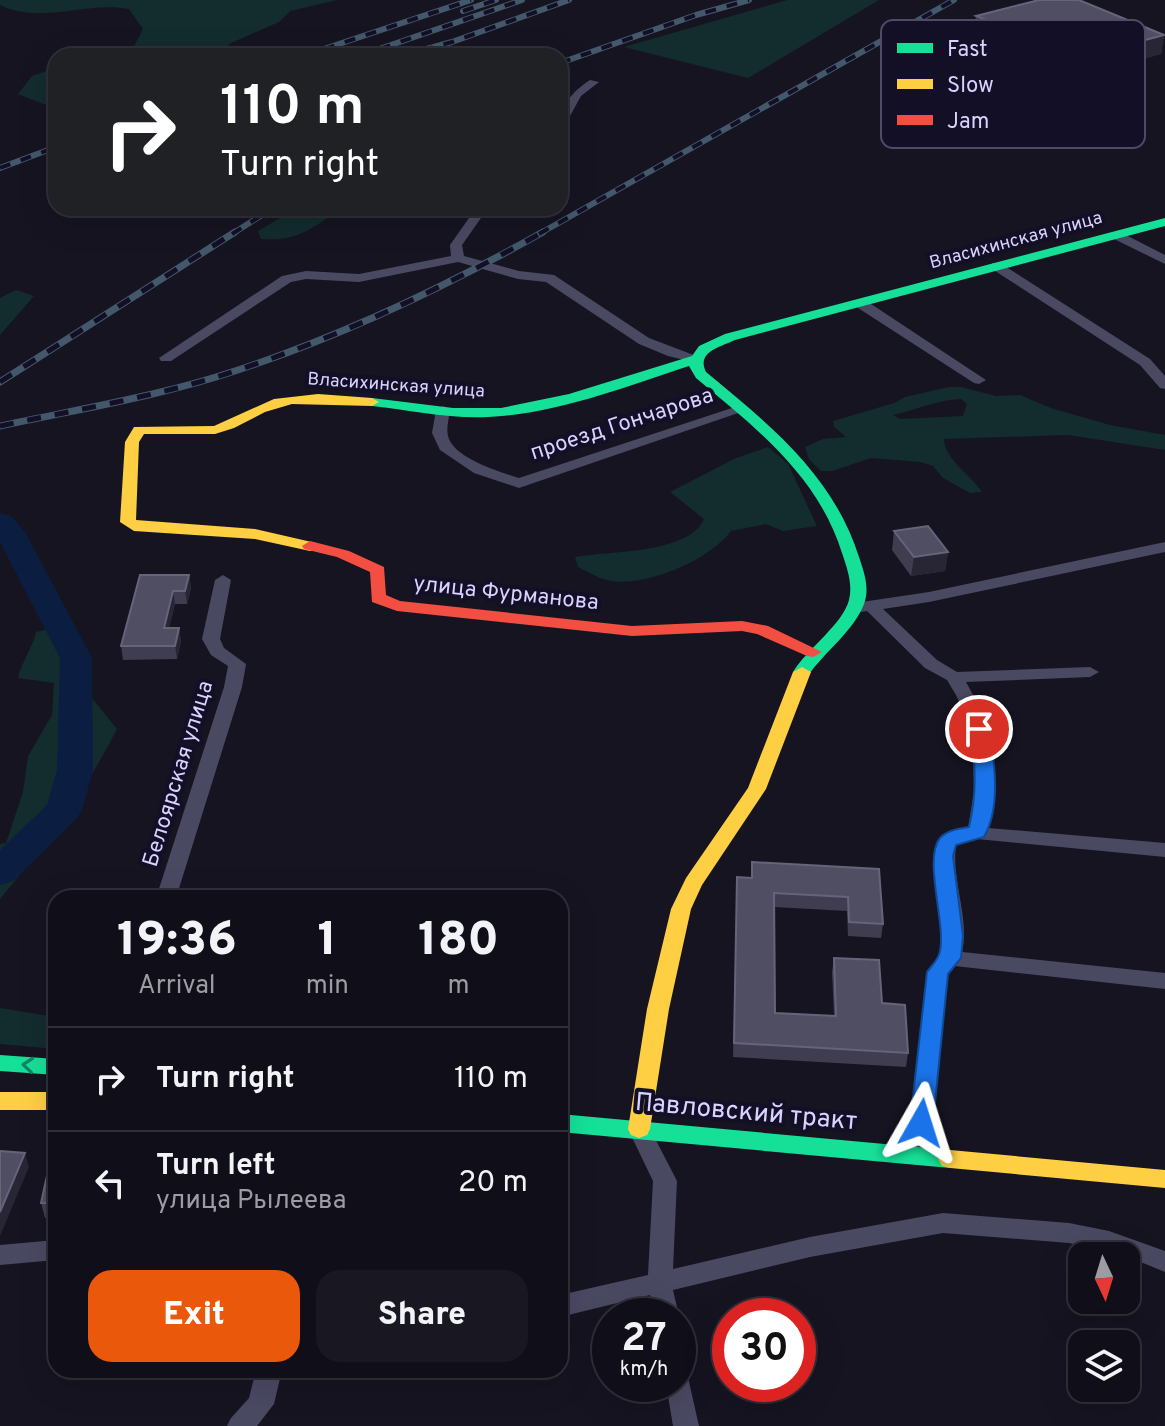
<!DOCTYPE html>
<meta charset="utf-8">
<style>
:root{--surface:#100f19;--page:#191822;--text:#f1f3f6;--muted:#9c9ca2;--line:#302f38;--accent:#ea580c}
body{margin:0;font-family:Overpass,sans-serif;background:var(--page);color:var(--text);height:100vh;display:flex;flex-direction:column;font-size:30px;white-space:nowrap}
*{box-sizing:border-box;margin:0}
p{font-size:26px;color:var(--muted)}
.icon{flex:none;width:44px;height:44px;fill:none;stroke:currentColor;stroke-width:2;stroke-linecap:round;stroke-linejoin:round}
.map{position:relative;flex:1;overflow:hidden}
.panel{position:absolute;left:48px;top:890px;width:520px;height:488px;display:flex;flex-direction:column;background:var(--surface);border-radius:24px;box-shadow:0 8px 32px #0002,0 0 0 2px var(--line)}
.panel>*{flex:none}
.top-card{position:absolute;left:48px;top:48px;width:520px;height:168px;border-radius:24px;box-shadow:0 8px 32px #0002,0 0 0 2px var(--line);background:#202124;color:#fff;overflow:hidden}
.needle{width:52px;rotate:176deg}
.tools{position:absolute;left:1068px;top:1242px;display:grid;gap:16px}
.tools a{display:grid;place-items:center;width:72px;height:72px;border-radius:16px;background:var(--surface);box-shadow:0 8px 32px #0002,0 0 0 2px var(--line);font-size:40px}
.speed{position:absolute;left:592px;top:1298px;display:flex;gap:16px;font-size:40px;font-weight:700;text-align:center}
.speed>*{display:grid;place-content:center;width:104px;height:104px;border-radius:50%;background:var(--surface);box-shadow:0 8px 32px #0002,0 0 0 2px var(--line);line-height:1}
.speed small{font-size:20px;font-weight:400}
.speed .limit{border:12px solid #d22;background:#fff;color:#111}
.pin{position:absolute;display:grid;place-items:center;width:68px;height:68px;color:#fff;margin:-34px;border:4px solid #fff;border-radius:50%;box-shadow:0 2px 8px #0007}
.me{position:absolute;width:88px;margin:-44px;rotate:6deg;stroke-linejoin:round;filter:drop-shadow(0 0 6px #0008)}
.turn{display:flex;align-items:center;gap:28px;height:168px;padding:0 40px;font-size:36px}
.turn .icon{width:104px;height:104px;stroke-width:2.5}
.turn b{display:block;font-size:56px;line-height:68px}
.eta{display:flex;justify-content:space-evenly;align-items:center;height:136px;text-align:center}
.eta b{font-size:48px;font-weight:800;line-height:56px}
.cta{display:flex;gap:16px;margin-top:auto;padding:16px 40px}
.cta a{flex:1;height:92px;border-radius:24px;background:var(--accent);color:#fff;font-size:32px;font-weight:800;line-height:92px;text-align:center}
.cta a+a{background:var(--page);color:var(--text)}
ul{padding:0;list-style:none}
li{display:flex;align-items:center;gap:24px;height:104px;padding:0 40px;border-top:2px solid var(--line)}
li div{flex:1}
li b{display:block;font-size:30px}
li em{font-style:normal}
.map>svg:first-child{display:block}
</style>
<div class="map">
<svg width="1165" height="1426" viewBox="0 0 1165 1426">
<rect width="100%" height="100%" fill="#161421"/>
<path fill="#132c2d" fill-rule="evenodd" d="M0 0H337L290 11 279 22 229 44 227 56H129L143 29 129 9C85 1 43 25 0 5Z
M787 0H879L748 78 624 47Z
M56 68V109L18 94 32 76Z
M297 208H344C313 226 300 242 261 239L258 231Z
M16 290 34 296 0 335V298Z
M949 387H961L996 396 1020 395 1051 408 1110 425 1165 435V450L1068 435 944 439C944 459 971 475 982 492L970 493 943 478 933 466 921 462 871 458 832 471H821L809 459 805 447 823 439 846 437 834 427 833 421 894 403 905 397ZM961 399 967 404 963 416 900 419 893 415C917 410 935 400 961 399Z
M768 447 788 464 817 526 783 531 766 524 731 531C710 560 643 589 607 580 597 578 587 571 578 567L575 557C608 551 689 554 704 519L670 492 734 459Z
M68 624 86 647 83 687 117 729C85 792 45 845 0 899V844L6 843 23 792 28 756 52 715 54 683 18 678C22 661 32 649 36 632Z
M0 1008 56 1017V1049L0 1044Z"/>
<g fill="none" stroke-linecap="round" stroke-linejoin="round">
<path fill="#0b1e41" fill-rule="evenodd" d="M0 513 11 516 25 532 92 658 93 770 82 810 77 818 13 881 0 885V850L47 805 57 770 60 658 0 542Z"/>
<path fill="#4a4962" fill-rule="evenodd" d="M590 80 599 82 581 96 565 125 560 128C560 105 572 92 590 80Z
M476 208H488L462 245 464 256 519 271 554 275 649 338 704 359 697 363 668 356 639 344 546 282 518 279 458 262 359 282 306 279 291 282 171 361H161L159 358 282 276 306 271 359 274 451 256 450 245Z
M1112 232H1120L1165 255V264L1112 238Z
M992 263H1000L1150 359 1165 376V389L1160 388 1140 365 992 269Z
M860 299 865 300 986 380 979 384 974 383 855 306 853 303Z
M443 406 450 410C449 418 446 428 448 436 453 458 500 472 519 478L735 407H745L747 410 519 488 474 473 440 450 432 433 436 410Z
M1165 542V552L929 602 883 609 937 660 957 672 1090 667 1099 672 1090 677 966 682C992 727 998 776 988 828L1165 843V857L977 839 956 845C951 881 970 917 962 952L1165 973V989L955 966 948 974 930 1156 926 1163 918 1165 910 1163 906 1156 927 972 940 957 943 946 935 871 937 842 950 831 968 828 974 792 973 752 964 713 956 695 947 680 925 668 867 611 855 613 847 608 855 603 929 592Z
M223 575 231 580 220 639 224 648 246 664 242 687 176 898H156L224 687 228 666 211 655 202 639 215 580Z
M639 1120 647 1123 677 1181 673 1269 810 1237 943 1213 1069 1223 1109 1231 1165 1251V1272L1126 1256 1069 1243 943 1233 810 1257 673 1290 679 1316 678 1317 653 1316 650 1295 560 1317V1295L648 1275 653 1181 628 1129 631 1123Z
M56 1240V1260L0 1265V1245Z
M678 1369 687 1373 699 1426H673L666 1384H678Z
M256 1370H282L274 1404 257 1426H227L231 1418 249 1398Z"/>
<path fill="#16e098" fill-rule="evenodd" d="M1165 218V226L735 340C720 347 696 352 706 372 770 425 833 475 859 557 864 572 870 588 864 604 854 631 824 652 808 676L802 677 793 672C807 649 843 624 849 600 853 584 847 568 842 553 818 476 756 428 696 378L689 366C625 387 556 414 488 417 449 419 410 410 372 406L365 402 372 398 453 408H501L569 394 692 356 699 346 725 334Z
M0 1055 56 1059V1075L0 1071Z
M560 1114 950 1150 958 1152 962 1159 958 1166 950 1168 560 1132Z"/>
<path fill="#ffcf43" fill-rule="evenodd" d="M318 394 372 398 379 402 372 406 292 404 265 412 234 428 215 434H144L139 442 136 520 255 529 316 543 318 546 316 549 310 551 255 539 134 531 120 522 125 442 134 427 214 426 274 399Z
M802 667 811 672 766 789 702 885 691 909 669 1009 650 1129 647 1135 639 1138 631 1135 628 1129 647 1009 671 909 686 878 748 788 793 672Z
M0 1092H56V1110H0Z
M950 1150 1165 1170V1188L950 1168 942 1166 938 1159 942 1152Z"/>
<path fill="#f24e42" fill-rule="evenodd" d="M310 541 349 551 384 567 386 595 400 601 632 626 742 621 768 626 822 652 813 657 807 656 757 634 742 631 632 636 397 611 372 602 370 572 337 557 304 549 302 546Z"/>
<defs>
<path id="rail-far1" d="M463 11 496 0
M303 56 471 0
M359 56 522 0
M401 56 452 42 569 0
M560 63 696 15 749 0
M0 168 56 147
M232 234 273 208
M539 234 954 0"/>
<path id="rail" d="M0 382 235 232
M0 426C79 409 161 396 238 370 344 335 445 287 543 232"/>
</defs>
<use href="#rail-far1" stroke="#43596b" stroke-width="6"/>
<use href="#rail" stroke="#43596b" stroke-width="7"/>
<use href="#rail-far1" stroke="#130f26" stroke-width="4" stroke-dasharray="11" stroke-linecap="butt"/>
<use href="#rail" stroke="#130f26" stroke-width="5" stroke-dasharray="14" stroke-linecap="butt"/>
</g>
<path fill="#403d50" d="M976 16 1164 35 1161 54 1079 76 973 34Z
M894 531 948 552 945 571 911 576 892 550Z
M189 575 191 588 187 604H175L169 628H179L181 641 177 659 123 660 121 646Z
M752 862 879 869 883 924 881 938 848 936 847 911 774 907 775 1013 834 1016 832 972 834 958 882 1003 908 1053 906 1067 733 1057 737 877 751 878Z
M56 1148V1217L45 1218 41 1203Z"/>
<path fill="#282635" d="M1164 35 1161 54 1079 76 1082 57Z
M948 552 945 571 911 576 914 557Z
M189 575 191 588 187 604 185 591Z
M173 591 175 604 166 642 164 628Z
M179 628 181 641 177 659 175 646Z
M25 1153 29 1167 0 1236V1212Z"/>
<path fill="#504e63" stroke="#66637b" stroke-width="2" d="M1039 0H1079L1164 35 1082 57 976 16Z
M928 526 948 552 914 557 894 531Z
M140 575H189L185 591H173L164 628H179L175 646H121Z
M752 862 879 869 883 924 849 922 848 897 774 893 775 1013 836 1016 834 958 879 960 882 1003 905 1005 908 1053 734 1043 737 877 752 878Z
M53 1148H56V1203H41Z
M0 1151 25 1153 0 1212Z"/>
<defs><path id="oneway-chevron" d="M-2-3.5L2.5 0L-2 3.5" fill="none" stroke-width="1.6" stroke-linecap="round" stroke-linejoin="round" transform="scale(2)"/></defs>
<use stroke="#158265" href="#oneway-chevron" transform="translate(28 1065) rotate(-175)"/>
<path fill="#1a73e8" stroke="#114b97" stroke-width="2" d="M979 723 988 729C995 761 1001 807 984 837L956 845 953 856 963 936 961 958 948 974 933 1123 929 1129 921 1132 913 1129 910 1123 927 972C932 965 939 959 940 951 946 923 923 859 940 838 947 830 959 829 969 827 977 795 976 762 970 729Z"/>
<g text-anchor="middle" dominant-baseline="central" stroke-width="8" stroke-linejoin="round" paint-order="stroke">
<g font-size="18" fill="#d9d4ff" stroke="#130f26">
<text transform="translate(1016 241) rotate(-15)">Власихинская улица</text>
<text transform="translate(396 386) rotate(4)">Власихинская улица</text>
</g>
<g font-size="22" fill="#d9d4ff" stroke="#130f26">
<text transform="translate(622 425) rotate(-18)">проезд Гончарова</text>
<text transform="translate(506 594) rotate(6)">улица Фурманова</text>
<text transform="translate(179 774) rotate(-73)">Белоярская улица</text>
</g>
<g font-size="26" fill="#d9d4ff" stroke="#130f26">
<text transform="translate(746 1113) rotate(5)">Павловский тракт</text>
</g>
</g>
<rect x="881" y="20" width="264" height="128" rx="12" fill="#130f26" stroke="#4e4a67" stroke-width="2"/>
<rect x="897" y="43" width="36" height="10" fill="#16e098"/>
<rect x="897" y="79" width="36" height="10" fill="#ffcf43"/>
<rect x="897" y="115" width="36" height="10" fill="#f24e42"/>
<g font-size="22" fill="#d9d4ff">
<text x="947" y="56">Fast</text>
<text x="947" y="92">Slow</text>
<text x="947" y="128">Jam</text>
</g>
</svg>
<div class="tools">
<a><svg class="needle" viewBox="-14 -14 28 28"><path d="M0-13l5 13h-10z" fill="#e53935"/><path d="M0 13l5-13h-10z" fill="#9c9ca2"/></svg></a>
<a><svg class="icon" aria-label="layers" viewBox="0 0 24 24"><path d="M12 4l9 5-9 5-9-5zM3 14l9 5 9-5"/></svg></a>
</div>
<div class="speed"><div>27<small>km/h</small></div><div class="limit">30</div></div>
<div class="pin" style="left:979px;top:729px;background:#d93025"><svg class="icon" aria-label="arrive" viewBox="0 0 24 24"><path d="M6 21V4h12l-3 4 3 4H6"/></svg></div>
<svg class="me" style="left:921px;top:1123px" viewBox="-20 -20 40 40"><path d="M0-17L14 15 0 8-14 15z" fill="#1a73e8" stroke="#fff" stroke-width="4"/></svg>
<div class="top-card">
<div class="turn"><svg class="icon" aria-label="right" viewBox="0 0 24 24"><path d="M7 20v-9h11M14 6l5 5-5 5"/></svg><div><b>110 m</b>Turn right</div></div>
</div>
<section class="panel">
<div class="eta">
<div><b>19:36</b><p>Arrival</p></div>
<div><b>1</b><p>min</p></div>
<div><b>180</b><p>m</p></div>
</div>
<ul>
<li><svg class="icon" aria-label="right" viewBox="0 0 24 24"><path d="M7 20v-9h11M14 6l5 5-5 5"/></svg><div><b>Turn right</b></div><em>110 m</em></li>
<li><svg class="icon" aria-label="left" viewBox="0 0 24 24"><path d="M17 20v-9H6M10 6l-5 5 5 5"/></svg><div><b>Turn left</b><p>улица Рылеева</p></div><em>20 m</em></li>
</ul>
<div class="cta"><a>Exit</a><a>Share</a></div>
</section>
</div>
